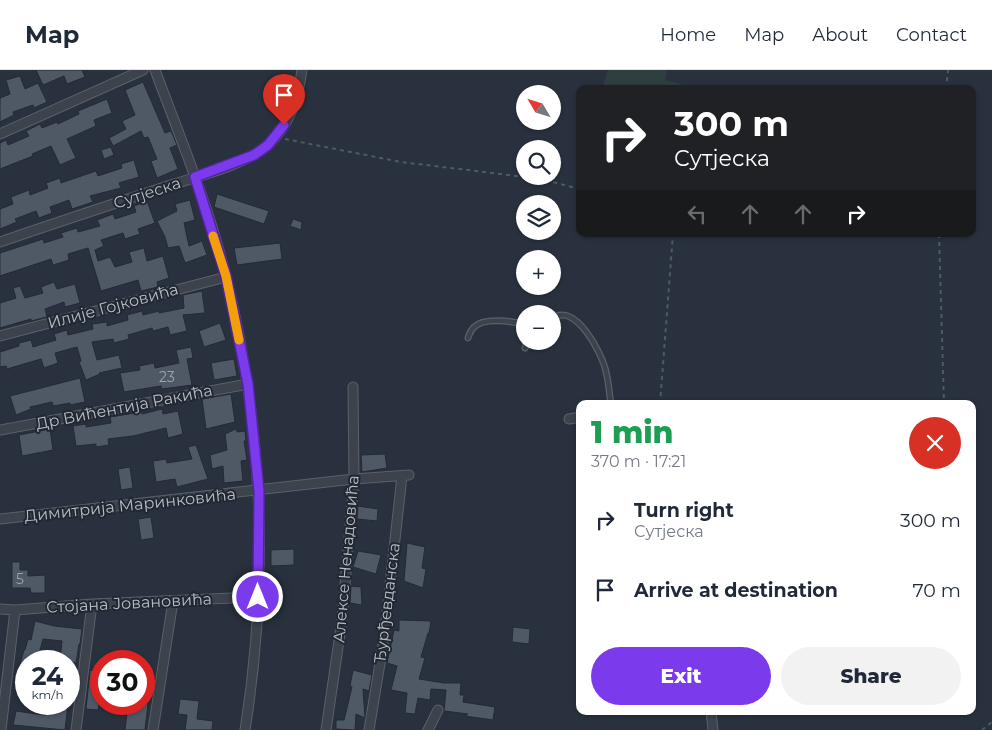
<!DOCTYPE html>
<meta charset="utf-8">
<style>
:root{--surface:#fff;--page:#f2f2f3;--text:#1f2937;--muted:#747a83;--line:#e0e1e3;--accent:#7c3aed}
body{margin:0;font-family:Montserrat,sans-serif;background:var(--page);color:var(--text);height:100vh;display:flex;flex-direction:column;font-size:19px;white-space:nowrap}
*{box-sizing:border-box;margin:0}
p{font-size:16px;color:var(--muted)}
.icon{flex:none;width:28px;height:28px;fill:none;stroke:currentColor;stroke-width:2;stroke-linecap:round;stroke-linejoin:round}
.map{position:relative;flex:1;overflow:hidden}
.details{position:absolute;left:576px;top:330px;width:400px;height:315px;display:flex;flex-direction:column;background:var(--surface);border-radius:10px;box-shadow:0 1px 4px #0004}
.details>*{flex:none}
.guide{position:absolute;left:576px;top:15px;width:400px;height:152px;border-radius:10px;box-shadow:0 1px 4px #0004;background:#202124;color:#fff;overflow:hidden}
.needle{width:32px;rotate:308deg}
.tools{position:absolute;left:516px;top:15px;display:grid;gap:10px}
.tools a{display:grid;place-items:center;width:45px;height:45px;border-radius:50%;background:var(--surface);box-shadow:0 1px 4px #0004;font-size:25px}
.speed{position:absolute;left:15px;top:580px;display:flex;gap:10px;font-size:25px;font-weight:700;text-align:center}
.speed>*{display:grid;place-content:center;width:65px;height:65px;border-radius:50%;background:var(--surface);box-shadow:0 1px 4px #0004;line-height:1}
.speed small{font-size:12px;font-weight:400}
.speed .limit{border:8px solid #d22;background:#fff;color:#111}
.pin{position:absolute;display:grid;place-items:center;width:42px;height:42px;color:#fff;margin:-51px -21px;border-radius:50% 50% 50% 0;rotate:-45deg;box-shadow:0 0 5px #0007}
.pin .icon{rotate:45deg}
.me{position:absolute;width:55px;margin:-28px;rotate:0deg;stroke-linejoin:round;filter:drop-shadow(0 0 4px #0008)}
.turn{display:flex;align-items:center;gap:18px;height:105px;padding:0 15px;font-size:22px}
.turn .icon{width:65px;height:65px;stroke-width:2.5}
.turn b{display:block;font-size:35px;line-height:42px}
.lanes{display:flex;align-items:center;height:48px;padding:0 15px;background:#0003;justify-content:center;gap:25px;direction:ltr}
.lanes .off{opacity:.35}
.round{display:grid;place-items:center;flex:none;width:52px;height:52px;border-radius:26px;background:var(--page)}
.head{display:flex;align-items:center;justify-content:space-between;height:85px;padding:0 15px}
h1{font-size:30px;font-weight:800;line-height:38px;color:#1e9e55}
.action{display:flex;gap:10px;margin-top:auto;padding:10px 15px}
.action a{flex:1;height:58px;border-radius:30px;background:var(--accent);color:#fff;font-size:20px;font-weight:800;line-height:58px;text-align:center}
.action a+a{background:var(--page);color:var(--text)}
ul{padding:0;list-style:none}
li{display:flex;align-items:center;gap:15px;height:70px;padding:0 15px}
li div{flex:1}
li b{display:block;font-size:19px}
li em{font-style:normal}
header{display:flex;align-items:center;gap:30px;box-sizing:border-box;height:70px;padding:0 25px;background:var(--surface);border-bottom:1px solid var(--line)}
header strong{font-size:24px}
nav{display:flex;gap:28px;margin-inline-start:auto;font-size:18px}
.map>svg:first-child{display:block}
</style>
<header>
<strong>Map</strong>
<nav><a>Home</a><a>Map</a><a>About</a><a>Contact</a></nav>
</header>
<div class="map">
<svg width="992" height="660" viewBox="0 0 992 660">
<rect width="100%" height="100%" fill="#28313d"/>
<path fill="#2d3f40" d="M608 0H667L665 10 681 14V19H602Z"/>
<path fill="#4f5865" stroke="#232a34" d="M36 0H82L85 7 67 14 64 6 43 15Z
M20 6 25 19 38 13 47 32 34 38 33 35 13 42 14 45 0 52V28L10 24 6 10Z
M143 12 165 63 171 61 177 75 170 78 178 99 157 108 151 91 157 89 148 67 144 68 141 61 113 76 109 68 126 59 122 51 135 45 125 20Z
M107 29 112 43 94 50 96 56 67 69 76 88 60 95 51 76 32 84 33 86 0 99V73L6 70 8 75 29 66 26 61 40 54 42 58 57 52 58 54 79 44 78 41Z
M111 77 114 85 104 89 101 80Z
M134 90 139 107 119 113 121 118 90 126 93 132 72 139 69 130 50 137 52 143 39 148 36 141 15 149 17 152 0 159V139L13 134 11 127 29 120 30 125 48 118 46 113 60 108 61 113 96 101 98 106 122 98 121 94Z
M217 124 269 141 264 154 214 137Z
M190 130 195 150 184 153 189 176 202 171 207 185 185 193 179 176 168 178 165 167 157 151 177 141 175 134Z
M147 131 155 153 138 159 140 164 125 169 123 163 101 170 104 176 95 180 98 191 110 187 115 197 132 192 129 182 144 178 147 191 163 186 169 208 157 212 158 217 141 221 138 210 101 221 88 178 68 184 69 190 53 195 51 189 0 206V183L43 169 44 173 63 167 61 163 77 158 78 162 100 156 97 150 113 144 115 149 136 142 134 136Z
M293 149 302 152 301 160 290 156Z
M280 173 282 189 237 195 234 178Z
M54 212 57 219 75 214 80 233 65 237 64 232 45 239 47 247 31 251V249L0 258V233L16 228 13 218 20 216 25 228 43 223 41 217Z
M202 221 205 243 183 245 187 261 170 265 168 257 153 261 152 258 128 265 129 269 114 273 113 269 92 272 97 290 119 285 122 298 99 303 100 304 86 310 79 292 81 291 77 277 55 283 58 293 44 298 41 289 7 299 6 296 0 297V282L19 276V273L31 270 33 277 56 270 54 264 67 260 68 265 93 259 92 254 107 252V256L128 250 127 245 142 241 143 245 159 241V243L184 238 183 225Z
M220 253 226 270 204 277 199 261Z
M191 277 193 288 187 289 192 315 162 319 161 316 124 322 120 303 140 300 139 296 154 293 155 298 179 293 176 280Z
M234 289 237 306 214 310 211 293Z
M80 308 85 332 70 335V333L53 336 52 332 30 337 31 339 16 345 10 326Z
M231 324 235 352 206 359 202 329Z
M162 339 163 344 178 341 183 364 168 368 166 358 133 366 108 369 109 375 96 377V374L76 376 73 356 86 354V357L111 353 110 347 141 342 142 344Z
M50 359 53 380 22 386 19 365Z
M236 359 237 362 245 361 246 371H244L247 390 241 391 243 411 224 413 223 396 212 399 210 385 227 380 225 364Z
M196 375 208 409 177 417 175 409 156 412 153 391 166 389 167 393 192 389 188 377Z
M385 384 387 398 362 402 361 385Z
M130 397 133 418 121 420 118 399Z
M358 436 378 439 377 451 357 449Z
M151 447 154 468 141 470 138 449Z
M407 473 425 477 422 498 426 499 423 518 404 511Z
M294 479V495L271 496V480Z
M358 481 381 485 376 504 353 497Z
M12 492H20V500H28V506L45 505V523H31L30 518H12Z
M351 516 361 517 362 535 350 533Z
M399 550 431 551 429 563H428L421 587 425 588 419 609 444 613H461L460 625H464L463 632 495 637 493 650 465 646 468 644 444 641 446 620 431 619 430 630 418 628 415 644 405 643 407 623 391 620 397 596 387 593 394 560 399 561Z
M35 551 54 556 82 559 80 574H79L76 593 60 591 62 571 43 569 39 584 38 583 35 591H26V611L16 609 24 580H25L28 569 31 570Z
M513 557 530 559 529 574 512 572Z
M90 600 101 602V630H100L98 640 86 639Z
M353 600 372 605 369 621 363 619 365 648 356 644 355 660 336 659V650H344L352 617 350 616Z
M180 629 199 631 197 649 213 651 212 660H185L187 645 178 644Z
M48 634H68L65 660 13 655 16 641 44 645 46 644Z
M128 634H148L145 660H125Z"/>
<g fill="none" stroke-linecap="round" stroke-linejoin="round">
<defs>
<path id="lane" d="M552 249C575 230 603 285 606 302 609 313 609 323 611 334
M468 268C469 265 471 260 474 257 484 247 513 251 525 255
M525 278 528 271"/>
<path id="street" d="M155 0C180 67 209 137 226 207 263 354 269 510 245 660
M0 64 143 0
M0 172C58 152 116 133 174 114 202 105 246 94 268 75 290 55 298 28 302 0
M0 266 226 207
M569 349 580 347
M0 360 248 314
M0 449 354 409 409 405
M0 539 15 540 92 534 258 527
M711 641 713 660
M1 660 15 540
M76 660 92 534
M153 660 173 531
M326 660 342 550 354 409 353 317
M369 660 384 569 402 406
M428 660 438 640"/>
</defs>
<use href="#lane" stroke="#5a616b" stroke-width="7"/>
<use href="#street" stroke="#5a616b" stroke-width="11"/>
<path stroke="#4c5c5f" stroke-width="2" stroke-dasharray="4 4" stroke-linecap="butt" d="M946 19 948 0
M285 69 401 92 501 104 544 110 580 119
M939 164 944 334
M660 334 673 164
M982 660 992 652"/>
<use href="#lane" stroke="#3c434d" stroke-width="4.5"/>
<use href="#street" stroke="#3c434d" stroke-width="9"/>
</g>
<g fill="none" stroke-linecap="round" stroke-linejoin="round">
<defs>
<path id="route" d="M258 527 259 421 248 314 226 206 195 107 254 85 268 75 284 55"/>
</defs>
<use href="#route" stroke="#51269a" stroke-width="12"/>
<use href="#route" stroke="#7c3aed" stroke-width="9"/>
<path stroke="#f59e0b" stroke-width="9" d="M213 166 226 206 239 270"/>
</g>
<g text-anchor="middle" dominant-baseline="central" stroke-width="4" stroke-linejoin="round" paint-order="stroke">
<g font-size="14" fill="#9ea4af">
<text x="167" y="307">23</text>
<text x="20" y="509">5</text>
</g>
<g font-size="16" fill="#b8bec8" stroke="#212832">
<text transform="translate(147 123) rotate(-18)">Сутјеска</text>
<text transform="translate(113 236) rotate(-15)">Илије Гојковића</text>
<text transform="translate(124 337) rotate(-11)">Др Вићентија Ракића</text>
<text transform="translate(130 435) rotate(-6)">Димитрија Маринковића</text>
<text transform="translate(346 489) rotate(-85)">Алексе Ненадовића</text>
<text transform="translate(129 533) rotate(-3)">Стојана Јовановића</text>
<text transform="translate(387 533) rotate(-83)">Ђурђевданска</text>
</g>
</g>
</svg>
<div class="tools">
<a><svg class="needle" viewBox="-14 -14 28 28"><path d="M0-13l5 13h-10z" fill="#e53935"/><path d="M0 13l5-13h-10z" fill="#747a83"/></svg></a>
<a><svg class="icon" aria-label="search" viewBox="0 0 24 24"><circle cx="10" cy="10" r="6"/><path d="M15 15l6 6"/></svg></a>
<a><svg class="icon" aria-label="layers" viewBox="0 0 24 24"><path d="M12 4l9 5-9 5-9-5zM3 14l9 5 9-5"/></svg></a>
<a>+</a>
<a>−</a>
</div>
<div class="speed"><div>24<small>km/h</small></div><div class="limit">30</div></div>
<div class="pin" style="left:284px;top:55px;background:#d93025"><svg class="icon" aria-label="arrive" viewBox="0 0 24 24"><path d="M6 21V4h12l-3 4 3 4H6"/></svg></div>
<svg class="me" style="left:258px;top:527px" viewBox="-20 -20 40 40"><circle r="17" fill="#7c3aed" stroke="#fff" stroke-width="3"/><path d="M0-11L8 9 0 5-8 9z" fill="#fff"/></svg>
<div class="guide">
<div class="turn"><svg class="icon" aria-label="right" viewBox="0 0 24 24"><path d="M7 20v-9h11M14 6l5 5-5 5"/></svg><div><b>300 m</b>Сутјеска</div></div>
<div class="lanes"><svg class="icon off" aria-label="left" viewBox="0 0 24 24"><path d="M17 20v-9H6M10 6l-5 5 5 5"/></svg><svg class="icon off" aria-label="ahead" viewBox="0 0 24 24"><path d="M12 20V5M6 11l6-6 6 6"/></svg><svg class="icon off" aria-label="ahead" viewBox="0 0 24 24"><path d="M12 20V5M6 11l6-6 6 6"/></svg><svg class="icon" aria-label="right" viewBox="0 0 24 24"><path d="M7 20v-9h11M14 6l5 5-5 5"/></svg></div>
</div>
<section class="details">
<div class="head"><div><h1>1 min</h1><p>370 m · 17:21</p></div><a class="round" style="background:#d93025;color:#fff"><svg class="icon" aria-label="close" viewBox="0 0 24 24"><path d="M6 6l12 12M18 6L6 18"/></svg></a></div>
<ul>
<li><svg class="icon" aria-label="right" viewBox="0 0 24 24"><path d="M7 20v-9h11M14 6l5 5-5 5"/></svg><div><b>Turn right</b><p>Сутјеска</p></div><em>300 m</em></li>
<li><svg class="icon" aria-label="arrive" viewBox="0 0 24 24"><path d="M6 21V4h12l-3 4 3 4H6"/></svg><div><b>Arrive at destination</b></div><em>70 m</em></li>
</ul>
<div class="action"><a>Exit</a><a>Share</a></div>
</section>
</div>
